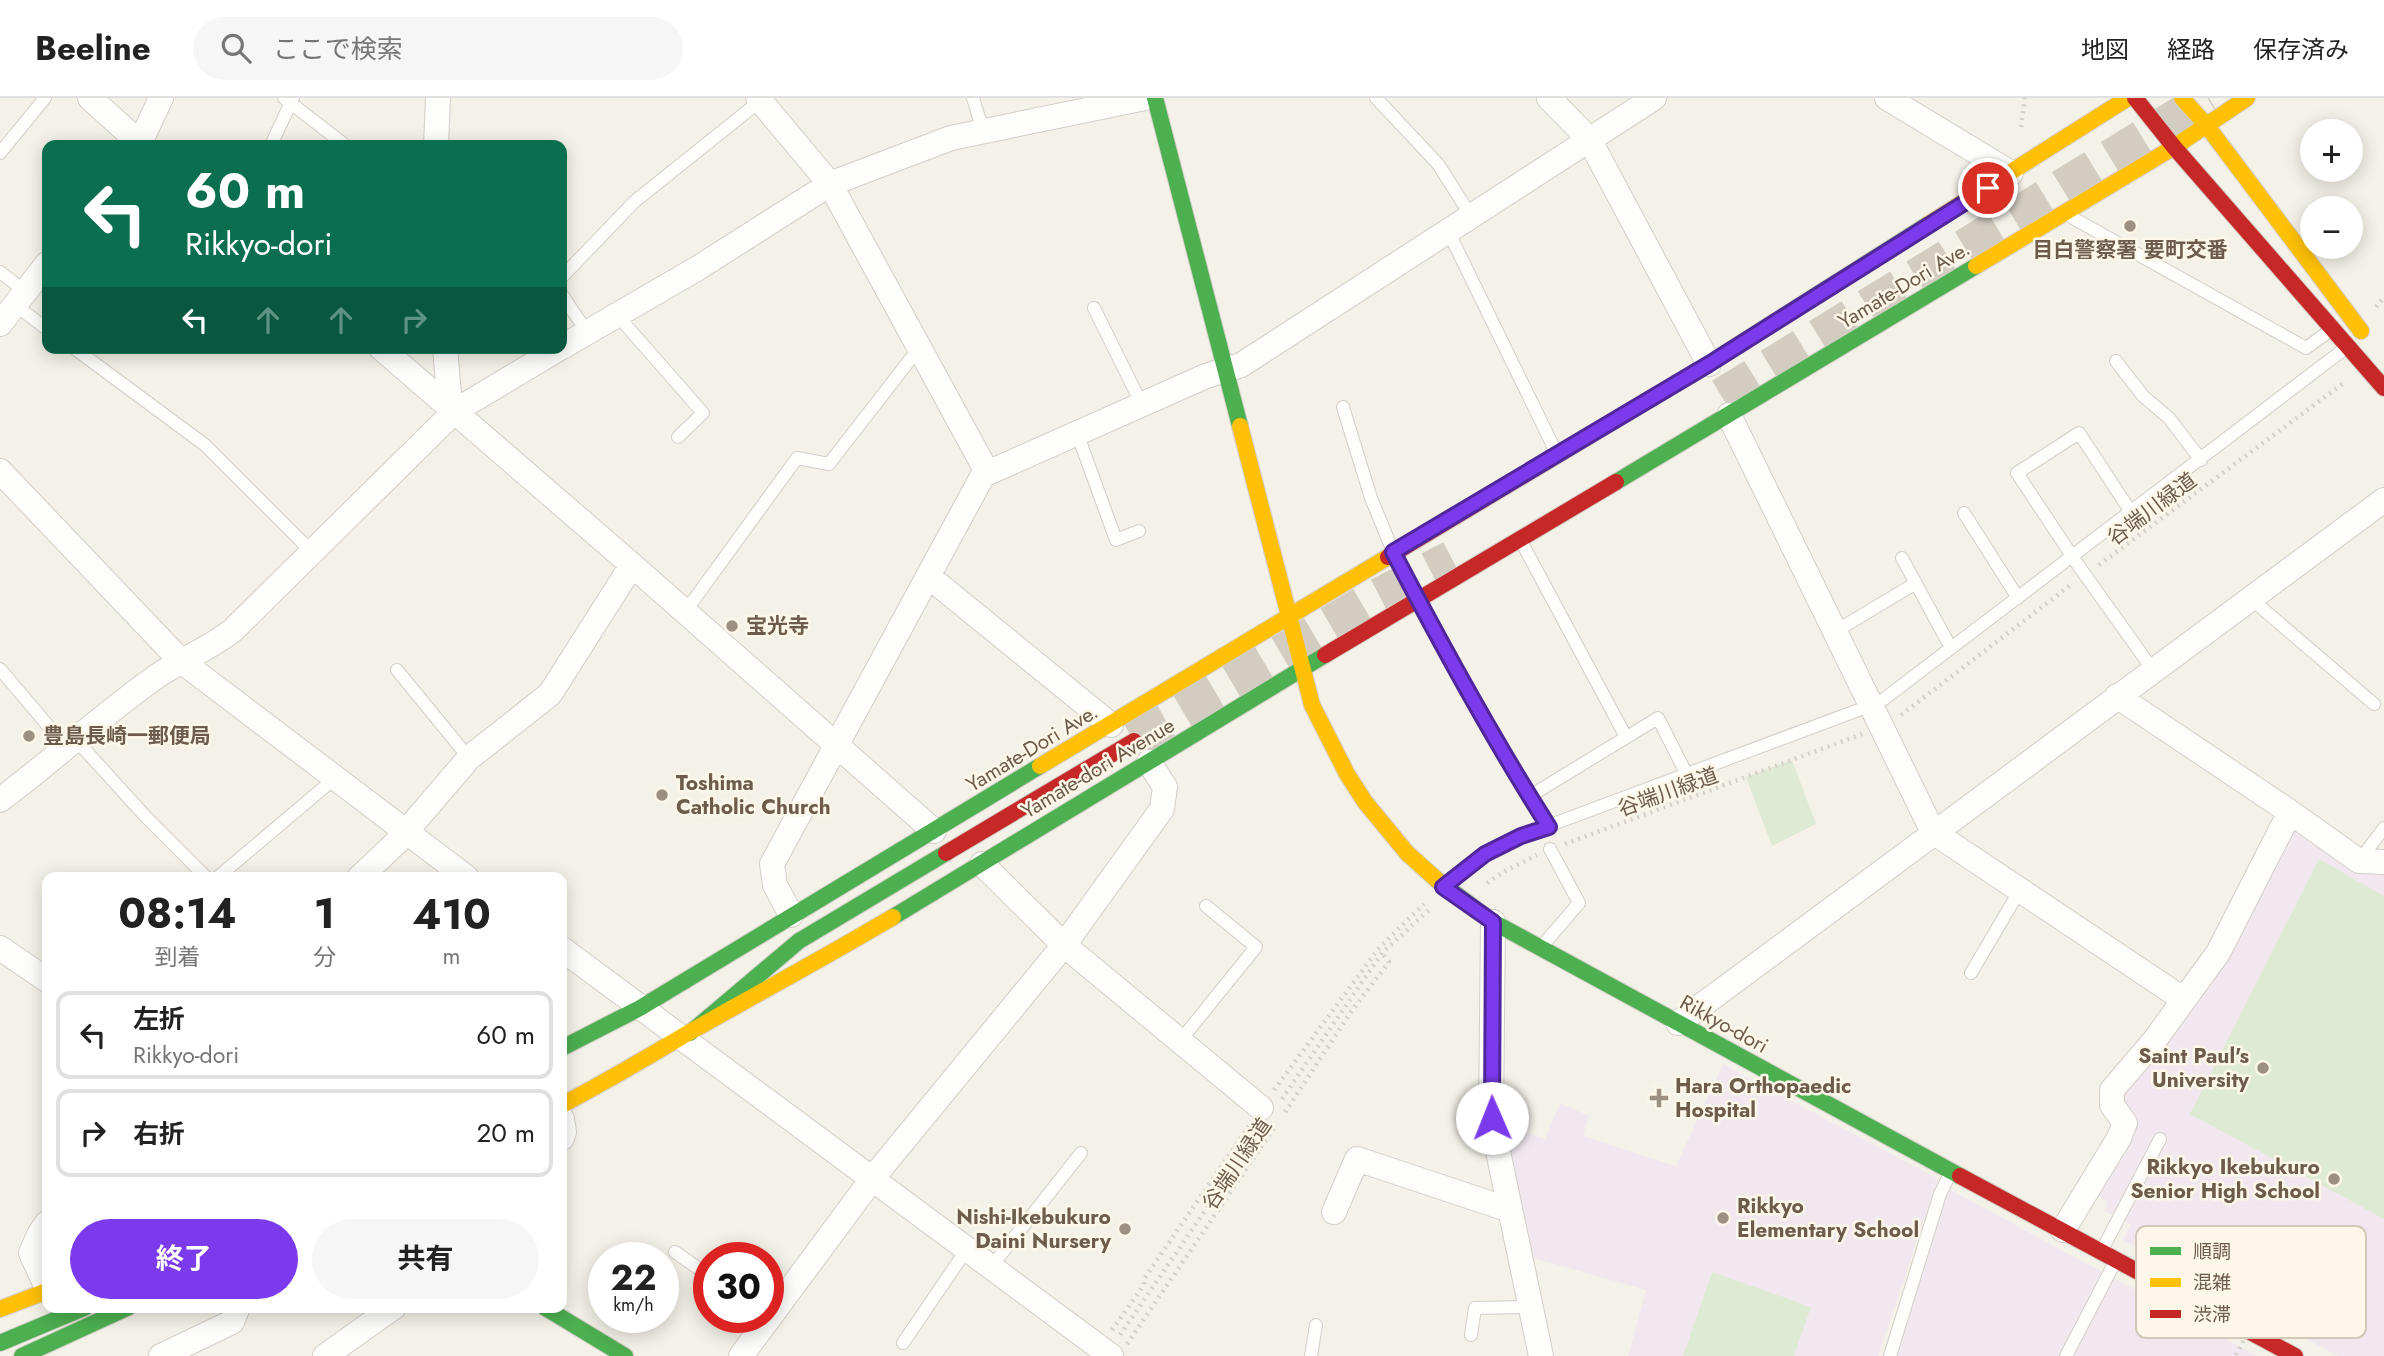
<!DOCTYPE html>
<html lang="ja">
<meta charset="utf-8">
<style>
:root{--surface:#fff;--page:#f6f6f6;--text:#222;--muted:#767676;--line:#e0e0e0;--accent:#7c3aed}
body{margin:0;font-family:Jost,"Noto Sans JP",sans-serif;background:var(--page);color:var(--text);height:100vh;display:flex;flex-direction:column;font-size:26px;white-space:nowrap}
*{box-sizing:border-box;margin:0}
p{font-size:23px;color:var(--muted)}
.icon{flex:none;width:38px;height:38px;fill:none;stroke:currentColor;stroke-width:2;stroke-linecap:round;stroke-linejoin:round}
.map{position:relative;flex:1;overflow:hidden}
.details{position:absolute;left:42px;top:774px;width:525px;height:441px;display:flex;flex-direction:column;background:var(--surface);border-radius:14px;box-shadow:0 4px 18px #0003}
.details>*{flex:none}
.guide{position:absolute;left:42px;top:42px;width:525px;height:214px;border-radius:14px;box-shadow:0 4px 18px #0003;background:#0b6e4f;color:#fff;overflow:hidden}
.controls{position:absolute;left:2300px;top:21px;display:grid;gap:14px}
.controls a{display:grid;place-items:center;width:63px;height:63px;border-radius:50%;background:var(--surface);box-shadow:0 4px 18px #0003;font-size:35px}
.speed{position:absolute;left:588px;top:1144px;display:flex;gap:14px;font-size:35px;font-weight:700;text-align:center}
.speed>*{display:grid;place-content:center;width:91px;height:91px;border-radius:50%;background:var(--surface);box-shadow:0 4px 18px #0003;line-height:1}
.speed small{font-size:18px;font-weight:400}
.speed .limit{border:10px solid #d22;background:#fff;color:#111}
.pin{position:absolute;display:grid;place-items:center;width:60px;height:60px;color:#fff;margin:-30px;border:4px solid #fff;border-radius:50%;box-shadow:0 2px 7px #0007}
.me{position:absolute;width:77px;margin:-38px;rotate:359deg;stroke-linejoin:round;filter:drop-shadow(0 0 5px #0008)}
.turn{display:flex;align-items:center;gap:24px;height:147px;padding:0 28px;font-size:32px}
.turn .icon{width:91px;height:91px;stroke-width:2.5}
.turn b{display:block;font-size:49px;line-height:60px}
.lanes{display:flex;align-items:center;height:66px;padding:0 28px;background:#0003;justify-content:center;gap:35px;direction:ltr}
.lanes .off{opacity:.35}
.eta{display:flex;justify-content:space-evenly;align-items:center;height:119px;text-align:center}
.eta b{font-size:42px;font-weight:700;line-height:49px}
.cta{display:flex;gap:14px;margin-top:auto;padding:14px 28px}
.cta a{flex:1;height:80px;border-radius:42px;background:var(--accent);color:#fff;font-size:28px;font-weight:700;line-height:80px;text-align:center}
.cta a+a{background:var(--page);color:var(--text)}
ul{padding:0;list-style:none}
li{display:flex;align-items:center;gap:21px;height:88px;margin:0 14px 10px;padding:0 14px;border:4px solid var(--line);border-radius:14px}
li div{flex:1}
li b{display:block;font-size:26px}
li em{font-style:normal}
header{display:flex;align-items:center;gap:42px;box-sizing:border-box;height:98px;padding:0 35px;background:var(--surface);border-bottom:2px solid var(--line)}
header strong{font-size:33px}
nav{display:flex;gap:38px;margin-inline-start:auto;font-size:24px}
.search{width:490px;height:63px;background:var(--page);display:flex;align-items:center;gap:18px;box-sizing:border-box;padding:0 24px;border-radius:38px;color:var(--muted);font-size:26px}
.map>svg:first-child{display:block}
</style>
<header>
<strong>Beeline</strong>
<div class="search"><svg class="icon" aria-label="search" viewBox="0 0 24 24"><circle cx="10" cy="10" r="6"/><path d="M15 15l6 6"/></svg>ここで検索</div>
<nav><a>地図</a><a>経路</a><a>保存済み</a></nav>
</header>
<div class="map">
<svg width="2384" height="1258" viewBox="0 0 2384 1258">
<rect width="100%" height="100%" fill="#f4f1e8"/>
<path fill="#f1e8ef" d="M2290 727 2384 775V1258H2338L2123 1142 2131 1126 2104 1113 2108 1104 2098 1098 2122 1006 2121 993Z
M1723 966 1938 1081 1878 1258H1628L1646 1192 1530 1159 1499 1026 1545 1041 1560 1005 1589 1018 1583 1038 1676 1068Z
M1940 1086 2257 1258H1882Z"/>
<path fill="#dfead4" d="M1792 662 1816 726 1772 748 1746 679Z
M2319 761 2384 798V1121L2190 1016Z
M1712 1174 1811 1209 1794 1258H1683Z"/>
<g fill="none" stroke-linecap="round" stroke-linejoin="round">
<path stroke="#d2ccc1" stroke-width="38" stroke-dasharray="38 19" stroke-linecap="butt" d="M1722 299 2209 0
M1134 643 1367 505 1452 461"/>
<defs>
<path id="lane" d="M284 0 345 47
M973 0 983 33
M1376 0 1438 66 1471 118
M271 47 293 0
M0 55 45 0
M2071 119 2306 250 2331 232
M1448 133 1556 354
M0 174 26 194
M562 179 634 104 760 3
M562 197 587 234
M15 207 47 231
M1094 210 1142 307
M617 217 703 315 678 339
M74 250 205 347 312 454
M2116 263 2143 298 2169 320 2201 362
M1343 309 1371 400 1392 451
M1077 335 1116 442 1139 433
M2131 414 2079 335 2017 375 2078 467 2153 572
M1964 415 2018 500
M1521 443 1626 639
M1902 460 1951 550
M2250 500 2374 606
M1419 505 1494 640 1549 729
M685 514 797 360 829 366 919 250
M1836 533 1916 485
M0 571 66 649
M397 572 469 660
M76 642 146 719 206 779
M1530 698 1658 620 1687 677
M2359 763 2384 730
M218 779 335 680
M1446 787 1485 756 1521 738 1872 607 1884 601 2347 249
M1543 847 1579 805 1550 751
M1971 875 2020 792
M1180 943 1256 849 1206 808
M2102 1152 2160 1041
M675 1154 709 1178
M991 1169 1081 1055
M1471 1237 1475 1210 1531 1209
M903 1245 967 1151
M1311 1258 1316 1227
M1890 1258 1940 1096 1950 1076
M2066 1258 2115 1164"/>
<path id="street" d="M90 0 142 47
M758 0 830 86 987 374
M1549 0 1589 41 1709 266
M1887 0 2011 75
M139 47 161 0
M436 47 438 0
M0 226 47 166
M562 249 698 170 830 86 951 40 1145 0
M381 250 632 467 934 733
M445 250 449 296 455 313
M1729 317 1933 734 2183 901
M0 373 181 563 466 779
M928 478 1111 627
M2117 598 2290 714 2359 763 2384 764
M0 702C52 663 100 619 153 581 178 563 207 552 232 533L455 313 560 250
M982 766 1064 847 1261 1010
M360 779 398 743 469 660 550 596 632 467
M791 817 775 787 772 766 983 377 1206 278 1241 267 1654 0
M1493 824 1491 1020 1541 1258
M0 850 47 882
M562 851 1111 1258
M1678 925 2384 402
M562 1021 564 1034 562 1040
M1334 1114 1357 1061 1510 1112
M47 1125 40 1135 31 1155 47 1190
M2063 1132 2119 1040 2125 1025 2112 1007V992L2154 943 2218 855 2290 714
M161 1258 232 1224 238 1209
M325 1258 394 1209
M741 1258 872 1081 1064 847 1162 711 1165 689 1149 664"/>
<path id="fast" d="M1155 0 1240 328
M1697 273 1927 127
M1616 384 1976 168
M1437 782 1493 824 1960 1078
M893 819 1325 557
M690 935 799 843 946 755
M562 950 640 910 1040 668
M544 1209 625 1258
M0 1245 86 1209
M22 1258 129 1209"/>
<path id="slow" d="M2182 0 2207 28 2361 233
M1927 127 2128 0
M1976 168 2174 49 2247 0
M1240 328 1312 607 1347 676 1365 704 1407 755 1437 782
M1040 668 1388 459
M562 1007C603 985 643 962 683 938 753 898 824 860 893 819
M0 1211 47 1193"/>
<path id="jam" d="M2135 0 2174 49 2384 290
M1388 459 1697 273
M1325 557 1616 384
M946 755 1134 643
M1960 1078 2295 1258"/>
</defs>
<use href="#lane" stroke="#d3cec6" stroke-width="14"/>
<use href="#street" stroke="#d3cec6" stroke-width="26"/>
<use href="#fast" stroke="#d3cec7" stroke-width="18"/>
<use href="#slow" stroke="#d3cec7" stroke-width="18"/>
<use href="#jam" stroke="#d3cec7" stroke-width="18"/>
<path stroke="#d5d0ca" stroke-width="4.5" stroke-dasharray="2 5" stroke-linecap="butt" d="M2021 29 2025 0
M2376 209 2384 199
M2099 467 2345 284
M1901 617 2072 486
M1565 746 1862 636
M1487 785 1505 773 1537 757
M1274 992 1379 850 1424 806
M1282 1001 1382 855 1431 810
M1285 1014 1353 911 1389 864 1382 855
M2239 1199 2261 1157
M1112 1232 1144 1187V1181L1249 1028
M1120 1237 1261 1031
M1127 1246 1274 1030"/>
<use href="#lane" stroke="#fdfdfc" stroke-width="12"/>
<use href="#street" stroke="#fdfdfc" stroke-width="24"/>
<use href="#fast" stroke="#4caf50" stroke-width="16"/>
<use href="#slow" stroke="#ffc107" stroke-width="16"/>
<use href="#jam" stroke="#c62828" stroke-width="16"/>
<path stroke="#d5d0ca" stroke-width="4.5" stroke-dasharray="2 5" stroke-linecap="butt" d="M2236 1257 2261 1210"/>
</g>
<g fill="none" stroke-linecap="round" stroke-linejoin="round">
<defs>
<path id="route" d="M1492 1020 1493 824 1443 789 1485 756 1521 738 1549 729C1492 640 1442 548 1393 454L1709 266 1988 90"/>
</defs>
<use href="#route" stroke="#51269a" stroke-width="18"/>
<use href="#route" stroke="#7c3aed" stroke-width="12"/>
</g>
<g fill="#9c9083" stroke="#fcf7e8" stroke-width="2.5">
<circle cx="2130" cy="128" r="7"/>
<circle cx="732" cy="528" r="7"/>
<circle cx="29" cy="638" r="7"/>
<circle cx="662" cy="697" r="7"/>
<circle cx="2263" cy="970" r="7"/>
<path d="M1655.5 989.5h7v7h7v7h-7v7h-7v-7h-7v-7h7z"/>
<circle cx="2334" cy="1081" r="7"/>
<circle cx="1723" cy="1120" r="7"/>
<circle cx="1125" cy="1131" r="7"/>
</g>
<g text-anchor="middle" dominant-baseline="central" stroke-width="5" stroke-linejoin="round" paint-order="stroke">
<g font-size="21" font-weight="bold" fill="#6d5c4c" stroke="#fcf7e8" text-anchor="start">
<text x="2130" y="152" text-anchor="middle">目白警察署 要町交番</text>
<text x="746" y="528">宝光寺</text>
<text x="43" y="638">豊島長崎一郵便局</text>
<text x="676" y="685">Toshima<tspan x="676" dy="24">Catholic Church</tspan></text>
<text x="2249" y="958" text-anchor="end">Saint Paul's<tspan x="2249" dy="24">University</tspan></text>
<text x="1675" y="988">Hara Orthopaedic<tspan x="1675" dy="24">Hospital</tspan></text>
<text x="2320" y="1069" text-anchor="end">Rikkyo Ikebukuro<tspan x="2320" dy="24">Senior High School</tspan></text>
<text x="1737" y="1108">Rikkyo<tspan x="1737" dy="24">Elementary School</tspan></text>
<text x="1111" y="1119" text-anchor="end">Nishi-Ikebukuro<tspan x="1111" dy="24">Daini Nursery</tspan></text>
</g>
<g font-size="21" fill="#6d5c4c" stroke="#fcf7e8">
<text transform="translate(1904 187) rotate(-31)">Yamate-Dori Ave.</text>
<text transform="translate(2152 411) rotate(-37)">谷端川緑道</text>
<text transform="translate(1032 650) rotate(-31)">Yamate-Dori Ave.</text>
<text transform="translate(1098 670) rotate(-31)">Yamate-dori Avenue</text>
<text transform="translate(1668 694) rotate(-20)">谷端川緑道</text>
<text transform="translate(1724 926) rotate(29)">Rikkyo-dori</text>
<text transform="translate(1237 1066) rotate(-56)">谷端川緑道</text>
</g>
</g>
<rect x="2136" y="1128" width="230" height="112" rx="10" fill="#fcf7e8" stroke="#d1c8b9" stroke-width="2"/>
<rect x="2150" y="1149" width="31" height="8" fill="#4caf50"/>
<rect x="2150" y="1180" width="31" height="9" fill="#ffc107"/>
<rect x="2150" y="1212" width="31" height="8" fill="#c62828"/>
<g font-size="19" fill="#6d5c4c">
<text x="2193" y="1160">順調</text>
<text x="2193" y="1191">混雑</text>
<text x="2193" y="1223">渋滞</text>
</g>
</svg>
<div class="controls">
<a>+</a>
<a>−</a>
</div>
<div class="speed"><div>22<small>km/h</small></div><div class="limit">30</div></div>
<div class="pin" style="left:1988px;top:90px;background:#d93025"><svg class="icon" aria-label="arrive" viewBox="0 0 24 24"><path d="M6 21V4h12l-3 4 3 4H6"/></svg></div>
<svg class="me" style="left:1492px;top:1020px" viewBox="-20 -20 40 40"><circle r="19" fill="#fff"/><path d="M0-13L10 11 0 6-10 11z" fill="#7c3aed"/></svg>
<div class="guide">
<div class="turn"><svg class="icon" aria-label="left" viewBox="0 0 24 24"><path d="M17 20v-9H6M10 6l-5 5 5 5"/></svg><div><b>60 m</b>Rikkyo-dori</div></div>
<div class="lanes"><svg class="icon" aria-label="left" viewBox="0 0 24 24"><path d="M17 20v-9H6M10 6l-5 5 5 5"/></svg><svg class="icon off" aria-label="ahead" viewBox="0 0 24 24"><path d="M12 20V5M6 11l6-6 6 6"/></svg><svg class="icon off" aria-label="ahead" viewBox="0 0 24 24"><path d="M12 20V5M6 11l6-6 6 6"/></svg><svg class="icon off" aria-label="right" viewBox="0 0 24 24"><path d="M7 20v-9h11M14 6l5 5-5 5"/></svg></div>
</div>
<section class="details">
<div class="eta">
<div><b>08:14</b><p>到着</p></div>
<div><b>1</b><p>分</p></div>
<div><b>410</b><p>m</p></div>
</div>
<ul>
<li><svg class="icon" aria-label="left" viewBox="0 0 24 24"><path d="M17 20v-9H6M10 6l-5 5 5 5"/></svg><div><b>左折</b><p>Rikkyo-dori</p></div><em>60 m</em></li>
<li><svg class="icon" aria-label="right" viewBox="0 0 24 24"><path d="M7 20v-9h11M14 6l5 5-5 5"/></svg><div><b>右折</b></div><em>20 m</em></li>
</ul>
<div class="cta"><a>終了</a><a>共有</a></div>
</section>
</div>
